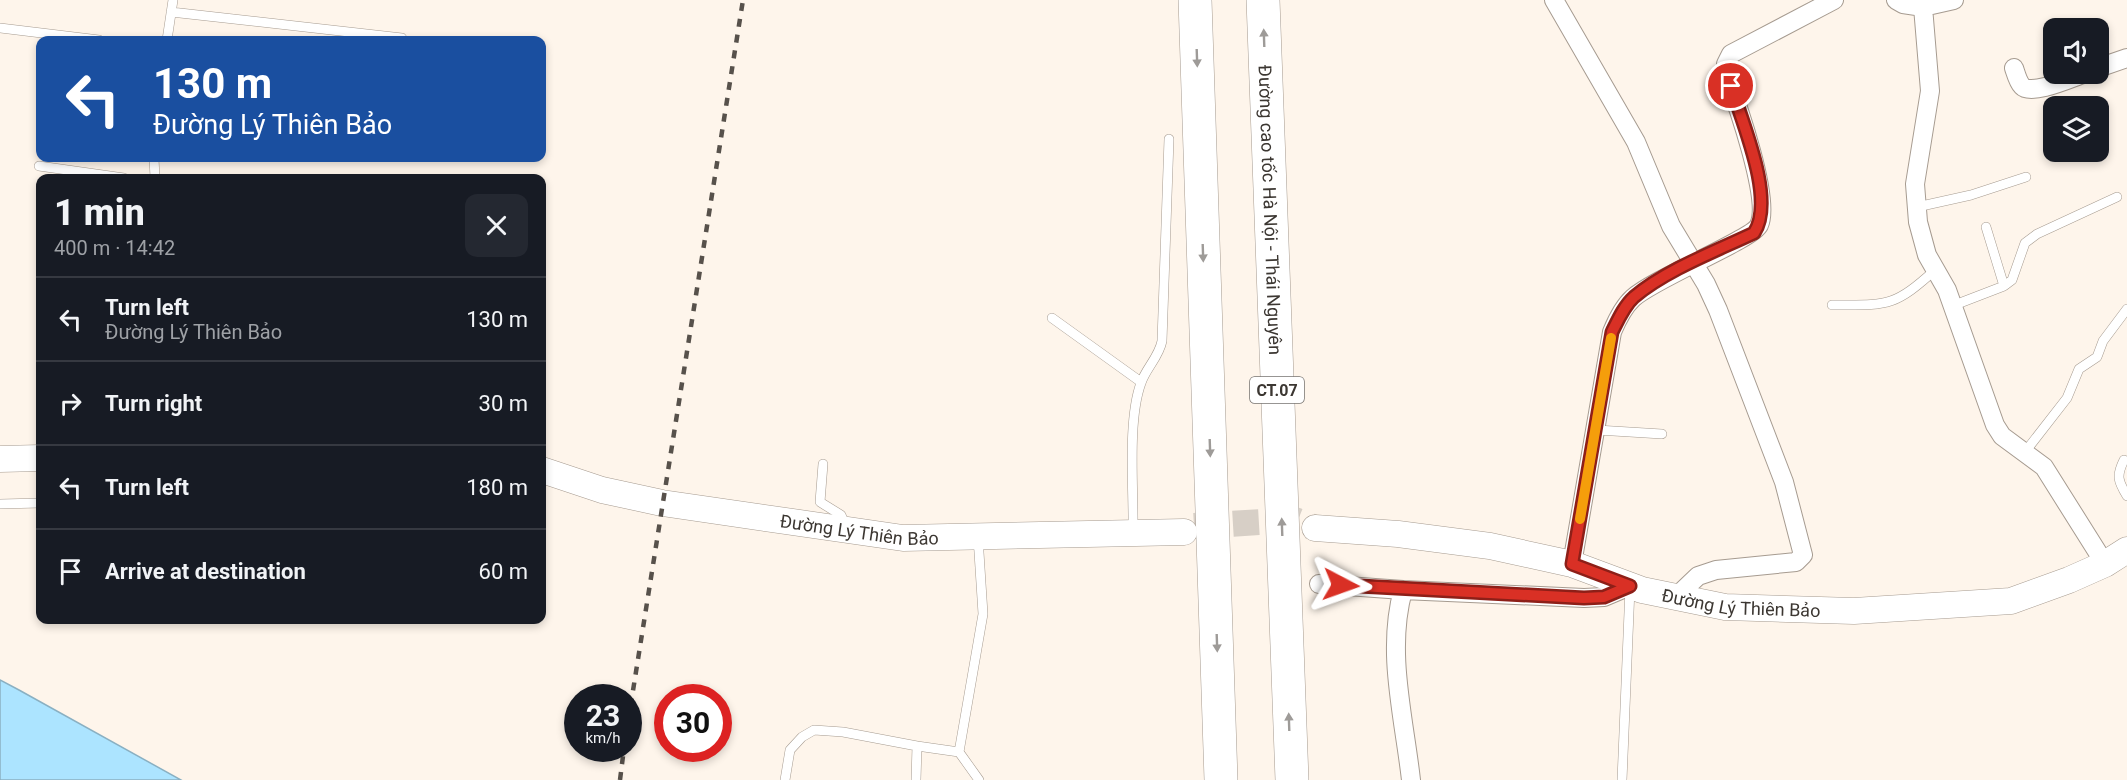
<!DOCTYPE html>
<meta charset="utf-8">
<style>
:root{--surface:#171b24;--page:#242831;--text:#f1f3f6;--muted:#9ea1a6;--line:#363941}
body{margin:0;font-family:Roboto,sans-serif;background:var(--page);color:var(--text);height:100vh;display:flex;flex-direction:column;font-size:22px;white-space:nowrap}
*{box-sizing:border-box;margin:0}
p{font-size:20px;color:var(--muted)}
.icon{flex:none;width:33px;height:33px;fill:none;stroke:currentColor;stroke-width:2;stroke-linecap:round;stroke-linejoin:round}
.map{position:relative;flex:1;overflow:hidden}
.panel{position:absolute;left:36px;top:174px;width:510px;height:450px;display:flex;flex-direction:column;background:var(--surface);border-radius:12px;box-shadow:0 3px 9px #0003}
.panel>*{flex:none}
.top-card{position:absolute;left:36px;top:36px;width:510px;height:126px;border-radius:12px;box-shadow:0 3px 9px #0003;background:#1a4fa0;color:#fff;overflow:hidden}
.controls{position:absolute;left:2043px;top:18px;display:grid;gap:12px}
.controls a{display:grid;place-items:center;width:66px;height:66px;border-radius:12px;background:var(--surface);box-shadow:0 3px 9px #0003;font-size:30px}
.speed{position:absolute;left:564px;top:684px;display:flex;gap:12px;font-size:30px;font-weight:700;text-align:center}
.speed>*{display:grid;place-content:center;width:78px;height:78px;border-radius:50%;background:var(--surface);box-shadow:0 3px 9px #0003;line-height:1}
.speed small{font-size:15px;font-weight:400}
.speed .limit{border:9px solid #d22;background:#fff;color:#111}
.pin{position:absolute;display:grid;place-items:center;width:51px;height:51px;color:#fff;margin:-26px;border:3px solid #fff;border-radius:50%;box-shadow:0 2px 6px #0007}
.me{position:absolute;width:66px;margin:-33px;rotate:94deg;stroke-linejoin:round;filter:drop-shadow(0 0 4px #0008)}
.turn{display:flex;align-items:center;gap:21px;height:126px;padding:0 18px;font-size:27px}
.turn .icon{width:78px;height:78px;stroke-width:2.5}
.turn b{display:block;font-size:42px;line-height:51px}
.round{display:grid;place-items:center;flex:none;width:63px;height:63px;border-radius:12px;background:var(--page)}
.overview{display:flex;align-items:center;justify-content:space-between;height:102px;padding:0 18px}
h1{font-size:36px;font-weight:800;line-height:45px}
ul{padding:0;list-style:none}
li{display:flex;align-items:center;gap:18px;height:84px;padding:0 18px;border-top:2px solid var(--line)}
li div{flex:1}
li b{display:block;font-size:22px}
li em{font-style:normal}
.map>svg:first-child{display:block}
</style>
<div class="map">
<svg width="2127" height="780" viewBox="0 0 2127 780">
<rect width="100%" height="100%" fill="#fef5eb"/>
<path fill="#ace4ff" stroke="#8ab0c2" stroke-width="1.5" d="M0 680 19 690 181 780H0Z"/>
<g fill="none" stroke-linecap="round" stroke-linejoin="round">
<path stroke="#d7cfc6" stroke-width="26" stroke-dasharray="26 13" stroke-linecap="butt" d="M1194 526 1295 520 1315 528"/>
<defs>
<path id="lane" d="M171 12 402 38
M0 28 99 40
M167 40 173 0
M154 158 155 178
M39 166 124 178
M1917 207 1971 195 2026 177
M1986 227 2004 286
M1832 305C1887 305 1893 308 1935 270
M1952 306 2004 286 2012 280 2025 243 2037 234 2117 197
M1052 318 1141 382
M1597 430 1662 434
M2025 452 2067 398 2079 369 2097 357 2103 341 2127 309
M2124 460C2116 476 2118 481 2127 496
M823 464 820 502 841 515 846 527
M0 504 40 503
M1133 533C1134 491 1127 421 1141 383 1146 368 1159 357 1162 341L1169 139
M978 537 983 614 959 752 979 780
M785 780 790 750 802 737 814 730 843 732 917 746
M916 780 917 746 959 752
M1622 780 1630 588"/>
<path id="street" d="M1554 0 1636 142 1671 226 1706 284 1718 310 1784 482 1803 555 1796 562 1716 570 1698 576 1676 597
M1896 0 1903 4 1923 7 1930 91 1915 184 1918 222 1927 255 1947 290 1995 425 2002 436 2044 467 2105 564
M1922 0 1923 7 1954 0
M2014 68C2016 74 2018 82 2022 86 2031 96 2071 78 2083 74
M2098 68 2127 58
M1572 564 1612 332C1617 320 1623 307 1633 298 1655 278 1753 239 1759 225 1771 200 1737 103 1726 75V64L1731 54 1834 0
M1319 584 1403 590C1386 652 1404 717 1411 780
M1403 590 1584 598 1604 597 1630 586"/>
<g id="secondary">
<path d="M0 459 40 458"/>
<path id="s1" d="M542 470 602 490 662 503 903 538 1184 532"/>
<path id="s2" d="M1315 528 1398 534 1490 546 1572 564 1642 590 1725 607 1854 611 2011 601 2069 580 2105 564 2127 550"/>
</g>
<g id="highway">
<path d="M1195 0 1221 780"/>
<path id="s3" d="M1263 0 1292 780"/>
</g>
</defs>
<use href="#lane" stroke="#a69b90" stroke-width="10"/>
<use href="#street" stroke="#a69b90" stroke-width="20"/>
<use href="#secondary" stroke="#a69b90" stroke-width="27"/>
<use href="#highway" stroke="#a69b90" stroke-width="34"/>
<use href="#lane" stroke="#fff" stroke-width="9"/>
<use href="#street" stroke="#fff" stroke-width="18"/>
<use href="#secondary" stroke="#fff" stroke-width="26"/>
<use href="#highway" stroke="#fff" stroke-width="33"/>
<path stroke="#57514b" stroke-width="4.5" stroke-dasharray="8 8" stroke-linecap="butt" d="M628 722 743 0
M620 780 624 748"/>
</g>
<defs><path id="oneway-solid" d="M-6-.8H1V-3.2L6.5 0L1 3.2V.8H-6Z" transform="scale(1.5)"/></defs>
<g fill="#9e9b98">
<use href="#oneway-solid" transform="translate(1264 38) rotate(-92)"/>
<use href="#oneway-solid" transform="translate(1197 58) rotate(88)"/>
<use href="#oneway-solid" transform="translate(1203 253) rotate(88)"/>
<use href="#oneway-solid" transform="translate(1210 448) rotate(88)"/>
<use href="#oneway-solid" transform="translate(1282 527) rotate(-92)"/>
<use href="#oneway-solid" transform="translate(1217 643) rotate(88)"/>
<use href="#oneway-solid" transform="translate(1289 722) rotate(-92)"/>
</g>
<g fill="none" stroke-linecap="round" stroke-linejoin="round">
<defs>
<path id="route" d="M1341 585 1584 598 1604 597 1630 586 1572 564 1612 332C1618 320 1624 306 1634 297 1666 270 1716 251 1754 233 1776 200 1742 122 1731 86"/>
</defs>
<use href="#route" stroke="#8d1f18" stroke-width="15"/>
<use href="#route" stroke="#d93025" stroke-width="10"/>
<path stroke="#f59e0b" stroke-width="10" d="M1580 519 1611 338"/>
</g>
<g text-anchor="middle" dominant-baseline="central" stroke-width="6" stroke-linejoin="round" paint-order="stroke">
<rect fill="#fff" stroke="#767370" stroke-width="1.5" x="1250" y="377" width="54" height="26" rx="4.5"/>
<g font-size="16" font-weight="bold" fill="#3c3732">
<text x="1277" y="390">CT.07</text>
</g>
<g font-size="18" fill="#3c3732" stroke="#fff">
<text stroke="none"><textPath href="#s3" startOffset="210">Đường cao tốc Hà Nội - Thái Nguyên</textPath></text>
<text stroke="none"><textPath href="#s1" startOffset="324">Đường Lý Thiên Bảo</textPath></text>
<text stroke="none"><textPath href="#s2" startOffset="435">Đường Lý Thiên Bảo</textPath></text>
</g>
</g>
</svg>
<div class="controls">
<a><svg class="icon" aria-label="sound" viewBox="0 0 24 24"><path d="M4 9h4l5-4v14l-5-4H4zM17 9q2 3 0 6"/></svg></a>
<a><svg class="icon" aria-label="layers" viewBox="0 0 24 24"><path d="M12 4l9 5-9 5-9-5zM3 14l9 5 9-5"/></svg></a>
</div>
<div class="speed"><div>23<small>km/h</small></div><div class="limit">30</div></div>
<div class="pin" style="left:1731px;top:86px;background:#d93025"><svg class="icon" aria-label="arrive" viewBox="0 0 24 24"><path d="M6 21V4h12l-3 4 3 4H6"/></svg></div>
<svg class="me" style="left:1341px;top:585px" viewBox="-20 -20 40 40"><path d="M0-17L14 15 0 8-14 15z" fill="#d93025" stroke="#fff" stroke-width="4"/></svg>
<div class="top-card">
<div class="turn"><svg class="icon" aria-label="left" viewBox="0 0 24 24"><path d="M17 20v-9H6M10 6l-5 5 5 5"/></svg><div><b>130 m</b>Đường Lý Thiên Bảo</div></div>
</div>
<section class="panel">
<div class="overview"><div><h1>1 min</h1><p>400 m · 14:42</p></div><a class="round"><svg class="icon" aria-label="close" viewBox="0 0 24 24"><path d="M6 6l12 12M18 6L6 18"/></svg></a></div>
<ul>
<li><svg class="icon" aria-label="left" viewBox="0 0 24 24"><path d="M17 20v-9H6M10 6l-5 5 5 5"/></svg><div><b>Turn left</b><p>Đường Lý Thiên Bảo</p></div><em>130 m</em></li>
<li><svg class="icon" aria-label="right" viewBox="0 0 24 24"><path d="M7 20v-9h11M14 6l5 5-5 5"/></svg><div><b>Turn right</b></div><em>30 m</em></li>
<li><svg class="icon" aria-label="left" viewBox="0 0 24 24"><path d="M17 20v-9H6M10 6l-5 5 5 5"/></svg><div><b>Turn left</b></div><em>180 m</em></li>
<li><svg class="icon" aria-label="arrive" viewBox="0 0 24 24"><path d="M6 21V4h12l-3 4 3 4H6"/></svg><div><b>Arrive at destination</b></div><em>60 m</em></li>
</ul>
</section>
</div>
